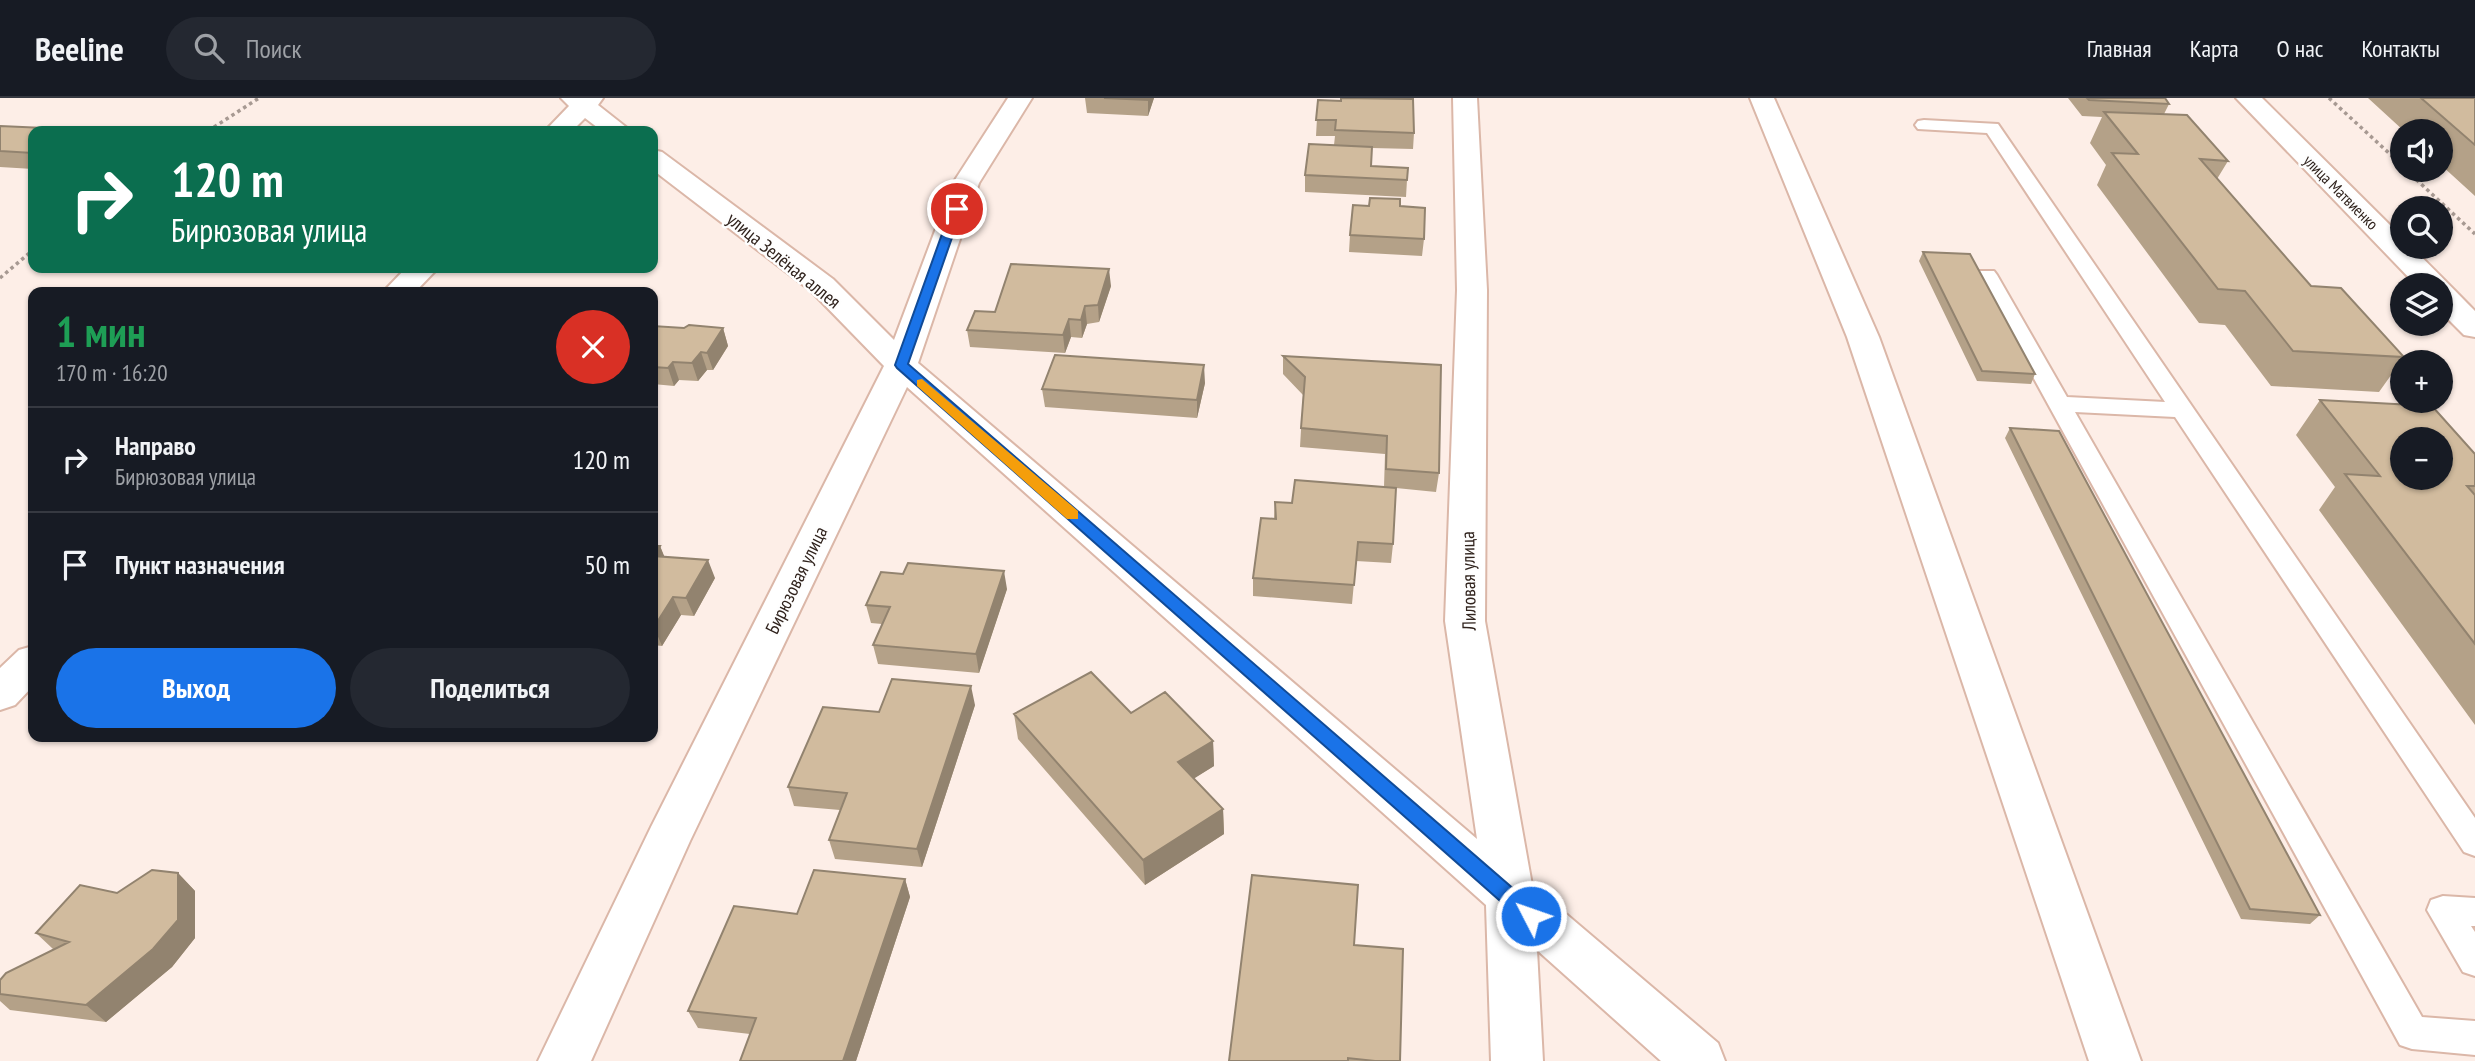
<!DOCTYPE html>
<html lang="ru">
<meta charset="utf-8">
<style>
:root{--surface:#171b24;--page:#242831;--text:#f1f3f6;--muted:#9ea1a6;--line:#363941;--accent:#1a73e8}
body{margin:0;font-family:"PT Sans Narrow",sans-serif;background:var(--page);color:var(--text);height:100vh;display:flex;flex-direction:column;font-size:26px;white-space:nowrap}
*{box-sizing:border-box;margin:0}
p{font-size:23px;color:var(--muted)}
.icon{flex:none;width:38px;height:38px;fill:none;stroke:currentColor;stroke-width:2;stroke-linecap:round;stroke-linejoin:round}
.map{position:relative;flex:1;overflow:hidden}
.details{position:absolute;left:28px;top:189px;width:630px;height:455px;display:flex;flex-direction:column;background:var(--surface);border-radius:14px;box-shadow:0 2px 5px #0004}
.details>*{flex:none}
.hud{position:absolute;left:28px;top:28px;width:630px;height:147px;border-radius:14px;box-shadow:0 2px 5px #0004;background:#0b6e4f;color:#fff;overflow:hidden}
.fabs{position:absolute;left:2390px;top:21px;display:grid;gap:14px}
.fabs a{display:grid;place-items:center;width:63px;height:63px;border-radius:50%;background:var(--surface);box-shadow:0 2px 5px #0004;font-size:35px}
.pin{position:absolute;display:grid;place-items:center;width:60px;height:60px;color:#fff;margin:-30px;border:4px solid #fff;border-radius:50%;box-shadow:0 2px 7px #0007}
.me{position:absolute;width:77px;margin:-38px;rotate:311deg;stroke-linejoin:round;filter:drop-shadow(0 0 5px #0008)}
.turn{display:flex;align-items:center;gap:24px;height:147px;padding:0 28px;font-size:32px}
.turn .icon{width:91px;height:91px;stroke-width:2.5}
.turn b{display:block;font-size:49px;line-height:60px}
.round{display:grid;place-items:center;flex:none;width:74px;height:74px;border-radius:37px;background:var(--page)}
.overview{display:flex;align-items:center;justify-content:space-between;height:119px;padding:0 28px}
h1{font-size:42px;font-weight:800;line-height:52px;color:#1e9e55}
.button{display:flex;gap:14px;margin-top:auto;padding:14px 28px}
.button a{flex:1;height:80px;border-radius:42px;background:var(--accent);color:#fff;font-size:28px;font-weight:800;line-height:80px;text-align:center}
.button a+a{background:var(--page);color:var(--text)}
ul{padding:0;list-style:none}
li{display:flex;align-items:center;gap:21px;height:105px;padding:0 28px;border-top:2px solid var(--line)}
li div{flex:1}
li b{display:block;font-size:26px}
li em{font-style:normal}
header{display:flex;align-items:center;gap:42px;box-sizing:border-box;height:98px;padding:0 35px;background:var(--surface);border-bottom:2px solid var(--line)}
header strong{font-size:33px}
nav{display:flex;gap:38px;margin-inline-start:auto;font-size:24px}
.search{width:490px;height:63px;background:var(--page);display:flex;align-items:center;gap:18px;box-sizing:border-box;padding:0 24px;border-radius:38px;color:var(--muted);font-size:26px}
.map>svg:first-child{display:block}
</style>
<header>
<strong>Beeline</strong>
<div class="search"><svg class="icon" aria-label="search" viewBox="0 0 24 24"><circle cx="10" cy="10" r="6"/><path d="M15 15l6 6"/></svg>Поиск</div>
<nav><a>Главная</a><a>Карта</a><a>О нас</a><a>Контакты</a></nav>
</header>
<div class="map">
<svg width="2475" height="963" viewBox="0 0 2475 963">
<rect width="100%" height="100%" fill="#fdeee7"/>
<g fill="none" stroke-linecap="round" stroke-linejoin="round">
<defs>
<path id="lane" d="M1924 22 1998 26 2475 720V758L2464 754 2175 319 2075 314 2422 919 2475 923V957L2412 951 2400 947 1977 177 1980 173H1994L1997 177 2067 299 2165 304 1987 35 1918 31 1915 27 1918 23Z
M2443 798 2475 800V828H2471L2475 834V878L2463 874 2427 812 2431 802Z"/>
<path id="street" d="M561 0H603L598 7 631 33H602L585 20 572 33H545L569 8Z
M1008 0H1032L979 85 918 265 1477 741 1445 523 1457 192 1453 0H1477L1487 192 1485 523 1532 787 1718 945 1725 963H1661L1537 852 1543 963H1491L1486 807 907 289 690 743 591 963H538L651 729 884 268 811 193 653 72V52L662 54 833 181 894 242 953 85Z
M1750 0H1774L1879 239 2141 963H2089L1847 239Z
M406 170H438L415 194H383Z
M33 548V588L15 607 0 612V570L19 552Z"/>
<path id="secondary" d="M2236 0H2262L2403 140V149H2411C2435 172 2453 191 2475 213V239L2464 237 2441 214V187H2416Z"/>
</defs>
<use href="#lane" stroke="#dbb7a8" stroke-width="4"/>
<use href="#street" stroke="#dbb7a8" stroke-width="4"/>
<use href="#secondary" stroke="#dbb7a8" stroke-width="4"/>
<path stroke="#a79992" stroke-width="3.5" stroke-dasharray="3.5 3.5" stroke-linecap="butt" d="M2329 0 2403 68
M208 33 259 0
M2406 72 2475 136
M0 180 33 152"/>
<use href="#lane" fill="#fff" fill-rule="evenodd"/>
<use href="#street" fill="#fff" fill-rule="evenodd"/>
<use href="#secondary" fill="#fff" fill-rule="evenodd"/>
</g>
<path fill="#b4a188" d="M1085 0H1154L1148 18 1087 15Z
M2068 0H2165L2169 6 2164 16 2228 63 2217 81 2311 188 2404 259 2379 294 2271 288 2225 227 2199 225 2097 87 2106 67 2090 45 2102 19 2082 18Z
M2368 0H2475V98L2441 67V33H2404Z
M1318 2 1414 35 1413 51 1372 50 1371 68 1407 82 1406 99 1305 94V77L1334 47 1335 38H1316Z
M0 28 90 32 91 33H33V71L0 69Z
M1369 108H1400L1424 141 1422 158 1349 154 1350 137Z
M1923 154 2035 276 2031 286 1977 283 1919 163Z
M1111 188 1099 224 1087 226 1082 240 1071 239 1065 255 970 249 967 232 995 214Z
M653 228 684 230H723L728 248 713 272H707L698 283 679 282 674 288 653 286Z
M1283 258 1439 375 1436 394 1396 390 1393 446 1391 465 1356 463 1352 506 1253 498V480L1274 420 1275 404 1292 405 1384 389 1385 356 1300 349 1303 297 1283 276Z
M1205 285 1197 320 1045 309 1042 291Z
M2320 302 2475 356V627L2319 412 2335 389 2296 337Z
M2010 330 2320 817 2310 826 2241 821 2005 340Z
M653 448H660L664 459 715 480 694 518 681 517 662 548 653 547Z
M1007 491 979 575 878 566 873 547 882 526 871 525 866 507Z
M975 607 922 769 835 761 829 742 840 712 794 708 788 689 879 614Z
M1131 615 1213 643 1214 668 1194 680 1223 711 1224 736 1145 787 1018 641 1014 616Z
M178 775 195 793V840L172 869 106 924 10 912 0 903V882L53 851 36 835 117 795Z
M905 781 910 799 856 963H740L750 936 698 930 688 913 797 816Z
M1354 847 1400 963H1229Z"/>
<path fill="#92836f" d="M1148 0H1154L1148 18Z
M1109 171 1111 188 1099 224 1098 207Z
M1085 208 1087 226 1082 240 1081 222Z
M1069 221 1071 239 1065 255 1063 237Z
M723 230 728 248 713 272 707 255Z
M701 254 707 272 698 283 692 265Z
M673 264 679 282 674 288 668 270Z
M1204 267 1205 285 1197 320V302Z
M660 448 668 467 654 458Z
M708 462 715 480 694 518 686 500Z
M1004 473 1007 491 979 575 976 556Z
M673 499 681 517 662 548 654 529Z
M971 588 975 607 922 769 917 751Z
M1213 643 1214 668 1179 690 1178 664Z
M1223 711 1224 736 1145 787 1143 762Z
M178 775 195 793V840L172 869 106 924 86 907Z
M905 781 910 799 856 963H843Z"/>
<path fill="#d1bb9e" stroke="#92836f" stroke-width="2" fill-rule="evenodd" d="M1104 0H1148V2Z
M1341 0 1413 1 1414 35 1335 32 1336 22H1316L1318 2 1341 3Z
M2087 0H2165L2169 6 2089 2Z
M2421 0H2475V47Z
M2104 14 2187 17 2228 63 2200 61 2311 188 2341 190 2404 259 2293 253 2245 193 2218 191 2112 55 2138 56Z
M0 28 90 32 87 33H33V55L0 53Z
M1309 46 1372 49 1371 68 1408 70 1407 82 1305 77Z
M1370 100 1400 101V108L1425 110 1424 141 1350 137 1353 107 1369 108Z
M1923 154 1970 156 2035 276 1982 273Z
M1011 166 1109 171 1098 207 1085 208 1081 222 1069 221 1063 237 967 232 975 213 995 214Z
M689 227 723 230 707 255 701 254 692 265 673 264 668 270 653 269V228L684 230Z
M1055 257 1204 267 1197 302 1042 291Z
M1283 258 1441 267 1439 375 1386 371 1387 338 1301 330 1305 279Z
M2320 302 2432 308 2475 356V388H2467L2475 397V546L2345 376 2380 378ZM2403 341H2441V380H2403Z
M2010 330 2059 333 2320 817 2250 811Z
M1295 382 1396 390 1393 446 1358 444 1354 487 1253 480 1261 420 1276 421 1275 404 1292 405Z
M653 448H660L654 458 708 462 686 500 673 499 654 529H653Z
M908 465 1004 473 976 556 873 547 890 509 866 507 881 474 903 476Z
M1091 574 1131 615 1165 594 1213 643 1178 664 1223 711 1143 762 1014 616Z
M892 581 971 588 917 751 829 742 847 695 788 689 823 609 879 614Z
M152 772 178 775V822L153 851 86 907 0 896V882L6 875 69 844 36 835 80 787 117 795Z
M814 772 905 781 843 963H740L756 920 688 913 734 808 797 816Z
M1252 777 1358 787 1354 847 1403 851 1400 963H1375L1348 960V963H1229Z"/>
<path fill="#1a73e8" stroke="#114b97" stroke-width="2" d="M957 107 962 111 908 266 1538 812 1541 818 1538 824 1531 826 1524 824 897 270 895 267 951 111Z"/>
<path fill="#f59e0b" d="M922 281 1078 413V421H1067L917 288V282Z"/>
<g text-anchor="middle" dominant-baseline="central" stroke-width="5" stroke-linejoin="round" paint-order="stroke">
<g font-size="16" fill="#30231d" stroke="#fefefe">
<text transform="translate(2341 94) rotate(45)">улица Матвиенко</text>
</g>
<g font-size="19" fill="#30231d" stroke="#fefefe">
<text transform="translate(784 162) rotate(39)">улица Зелёная аллея</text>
<text transform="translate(796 482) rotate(-64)">Бирюзовая улица</text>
<text transform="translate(1468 483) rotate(-91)">Лиловая улица</text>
</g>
</g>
</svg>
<div class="fabs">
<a><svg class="icon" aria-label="sound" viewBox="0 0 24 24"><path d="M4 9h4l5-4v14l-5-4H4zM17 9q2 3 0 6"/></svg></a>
<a><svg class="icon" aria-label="search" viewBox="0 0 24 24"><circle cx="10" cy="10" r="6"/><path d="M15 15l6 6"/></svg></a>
<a><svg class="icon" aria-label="layers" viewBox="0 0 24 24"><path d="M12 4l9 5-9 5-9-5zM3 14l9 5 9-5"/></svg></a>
<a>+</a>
<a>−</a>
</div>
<div class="pin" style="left:957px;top:111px;background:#d93025"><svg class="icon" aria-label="arrive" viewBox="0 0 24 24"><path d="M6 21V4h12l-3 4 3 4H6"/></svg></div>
<svg class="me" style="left:1531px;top:818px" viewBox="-20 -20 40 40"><circle r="17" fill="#1a73e8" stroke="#fff" stroke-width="3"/><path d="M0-11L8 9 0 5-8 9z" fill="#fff"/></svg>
<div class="hud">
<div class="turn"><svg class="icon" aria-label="right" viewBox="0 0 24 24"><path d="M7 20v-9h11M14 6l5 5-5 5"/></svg><div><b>120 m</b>Бирюзовая улица</div></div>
</div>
<section class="details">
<div class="overview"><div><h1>1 мин</h1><p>170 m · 16:20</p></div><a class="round" style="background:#d93025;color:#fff"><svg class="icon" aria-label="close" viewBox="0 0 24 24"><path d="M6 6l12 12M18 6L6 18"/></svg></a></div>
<ul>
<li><svg class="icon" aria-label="right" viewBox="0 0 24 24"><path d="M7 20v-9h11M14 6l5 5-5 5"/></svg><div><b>Направо</b><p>Бирюзовая улица</p></div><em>120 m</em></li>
<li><svg class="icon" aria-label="arrive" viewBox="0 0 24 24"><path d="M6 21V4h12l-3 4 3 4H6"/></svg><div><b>Пункт назначения</b></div><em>50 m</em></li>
</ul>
<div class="button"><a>Выход</a><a>Поделиться</a></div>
</section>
</div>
